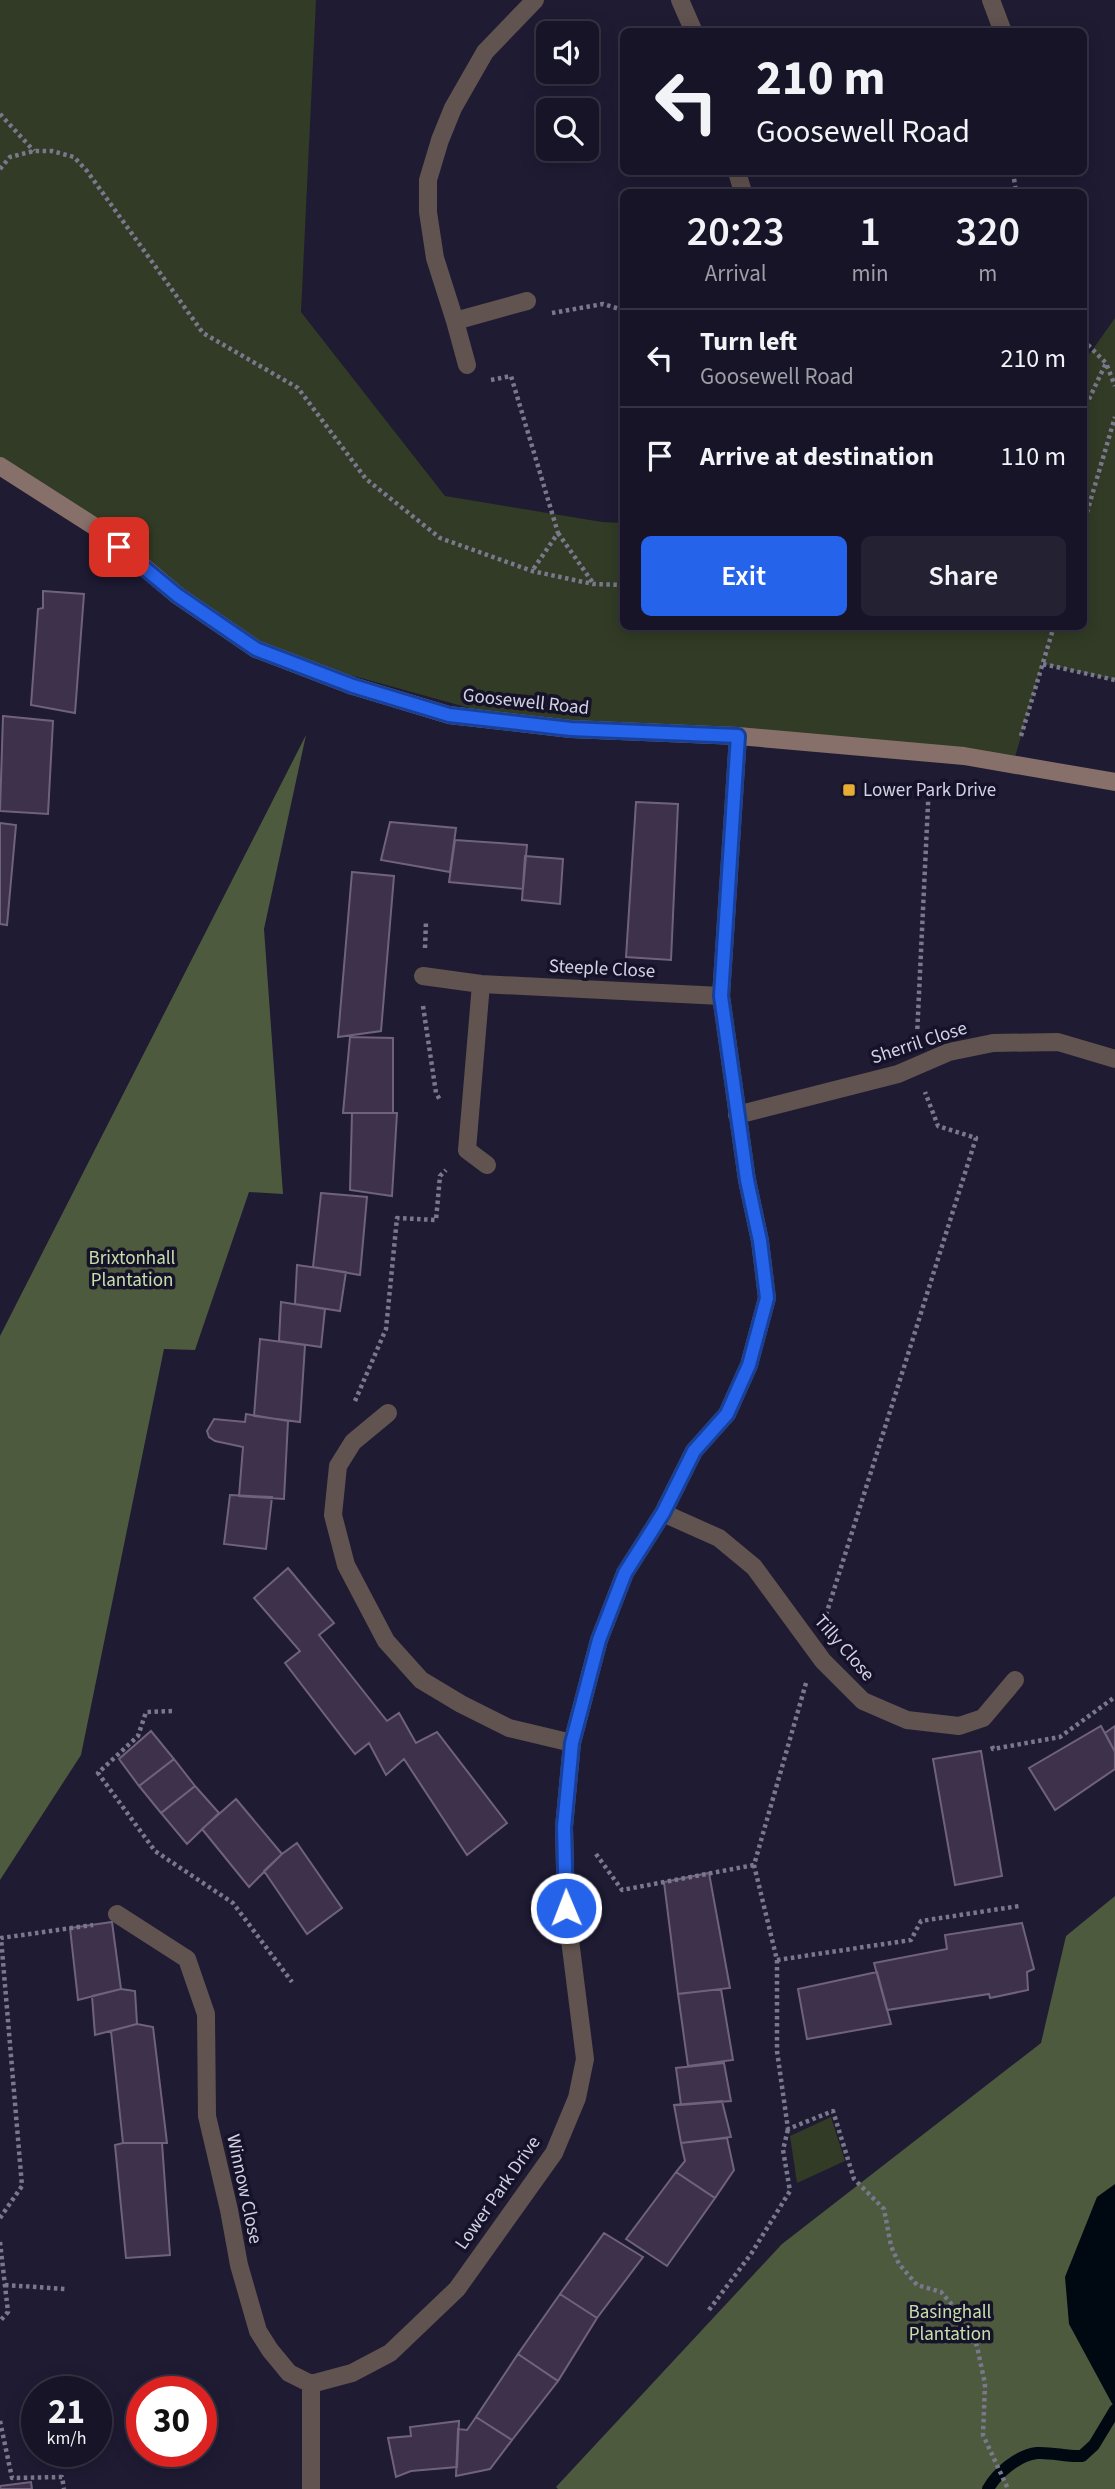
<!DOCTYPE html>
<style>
:root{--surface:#161426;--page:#232132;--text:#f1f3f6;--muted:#9e9ea7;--line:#353343;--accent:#2563eb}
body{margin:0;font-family:"Source Sans 3",sans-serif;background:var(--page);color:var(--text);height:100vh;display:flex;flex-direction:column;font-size:26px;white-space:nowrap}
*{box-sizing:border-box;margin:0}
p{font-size:23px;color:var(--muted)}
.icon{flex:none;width:38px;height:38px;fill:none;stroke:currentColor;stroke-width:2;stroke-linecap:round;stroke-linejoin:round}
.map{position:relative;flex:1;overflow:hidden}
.drawer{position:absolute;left:620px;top:189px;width:467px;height:441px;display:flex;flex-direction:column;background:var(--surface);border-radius:10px;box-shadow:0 4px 18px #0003,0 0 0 2px var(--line)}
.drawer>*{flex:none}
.top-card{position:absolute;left:620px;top:28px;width:467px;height:147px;border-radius:10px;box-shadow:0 4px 18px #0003,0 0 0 2px var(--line);background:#161426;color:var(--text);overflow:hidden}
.tools{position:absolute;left:536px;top:21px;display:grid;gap:14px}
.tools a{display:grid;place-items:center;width:63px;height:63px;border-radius:10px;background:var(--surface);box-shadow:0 4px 18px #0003,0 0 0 2px var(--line);font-size:35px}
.speed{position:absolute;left:21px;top:2376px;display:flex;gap:14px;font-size:35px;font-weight:700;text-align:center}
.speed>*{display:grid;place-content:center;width:91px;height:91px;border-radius:50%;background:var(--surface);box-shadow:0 4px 18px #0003,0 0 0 2px var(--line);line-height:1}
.speed small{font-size:18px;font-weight:400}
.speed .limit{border:10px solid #d22;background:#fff;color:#111}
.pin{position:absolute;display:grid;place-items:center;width:60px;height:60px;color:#fff;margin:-30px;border-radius:14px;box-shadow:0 4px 10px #0006}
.me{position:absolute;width:77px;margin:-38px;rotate:359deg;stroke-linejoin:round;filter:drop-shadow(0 0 5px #0008)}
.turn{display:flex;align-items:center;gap:24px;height:147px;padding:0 21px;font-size:32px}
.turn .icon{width:91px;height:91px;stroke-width:2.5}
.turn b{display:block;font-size:49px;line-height:60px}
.eta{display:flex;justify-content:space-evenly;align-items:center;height:119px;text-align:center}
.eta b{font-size:42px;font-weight:600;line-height:49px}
.button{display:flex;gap:14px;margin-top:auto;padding:14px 21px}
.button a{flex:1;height:80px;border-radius:10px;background:var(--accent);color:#fff;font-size:28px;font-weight:600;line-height:80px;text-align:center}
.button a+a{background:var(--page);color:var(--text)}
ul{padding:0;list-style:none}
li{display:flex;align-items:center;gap:21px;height:98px;padding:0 21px;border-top:2px solid var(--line)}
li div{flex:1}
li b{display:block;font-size:26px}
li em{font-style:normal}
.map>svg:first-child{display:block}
</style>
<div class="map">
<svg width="1115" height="2489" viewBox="0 0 1115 2489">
<rect width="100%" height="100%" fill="#1e1b33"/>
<path fill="#313b25" d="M0 0H316L301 312 445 496 602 522 623 523V626H1083V363L1115 318V680L1043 664 1049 640 1013 764 520 722 256 649 0 471Z
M831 2117 845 2161 797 2183 790 2136Z"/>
<path fill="#4d5a3e" d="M306 735 264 929 283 1194 249 1192 195 1350 164 1349 81 1755 0 1880V1336Z
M1115 1896V2489H558L556 2487 782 2244 1041 2043 1066 1936Z"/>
<path fill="#000811" d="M1115 2184V2409L1069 2324 1065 2277 1097 2197Z"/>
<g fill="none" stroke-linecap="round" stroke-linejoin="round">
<path stroke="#000811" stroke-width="12" d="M988 2489C997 2473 1018 2455 1037 2453 1052 2452 1067 2457 1082 2456L1094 2445 1115 2410"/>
</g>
<path fill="#3e314b" stroke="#70627d" stroke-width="2" d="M43 591 84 594 75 713 31 705 38 609 43 608Z
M3 716 53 721 48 814 0 811Z
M636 802 678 804 671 960 626 957Z
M390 822 456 828 450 872 381 860Z
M0 823 16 825 7 925 0 924Z
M455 840 527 845 523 889 449 882Z
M525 856 563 859 560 904 522 900Z
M352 872 394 876 381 1031 338 1037Z
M350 1037 393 1038V1113H343Z
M352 1113H397L392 1196 350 1190Z
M321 1193 367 1197 360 1275 313 1267Z
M297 1265 346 1272 340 1311 295 1304Z
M281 1302 325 1309 321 1347 279 1341Z
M260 1339 305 1345 300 1422 254 1416Z
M246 1414 288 1421 284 1499 239 1496 243 1447 215 1441 209 1437 207 1431 214 1419 245 1422Z
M230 1495 272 1497 266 1549 224 1544Z
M288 1568 334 1623 319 1635 387 1721 399 1713 416 1743 437 1732 507 1823 467 1855 404 1759 386 1775 369 1743 355 1754 285 1663 300 1651 254 1598Z
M1101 1726 1115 1752V1769L1055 1810 1029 1768Z
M1115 1726V1752L1105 1733Z
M151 1731 174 1759 139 1786 119 1759Z
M981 1751 1002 1876 955 1885 933 1759Z
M174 1759 195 1786 161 1813 139 1786Z
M195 1786 219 1813 187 1844 161 1813Z
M236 1799 282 1854 249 1887 202 1829Z
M297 1843 342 1908 307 1934 264 1871 282 1854Z
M709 1873 730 1988 678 1994 664 1882Z
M112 1922 121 1989 78 2000 70 1928Z
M1022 1923 1034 1969 1027 1972 1028 1990 990 1998 989 1994 887 2010 874 1963 947 1949 945 1935Z
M877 1972 891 2024 807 2039 798 1989Z
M121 1989 135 1991 137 2024 95 2035 92 1996Z
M721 1989 733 2060 688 2066 678 1994Z
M137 2024 153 2027 167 2143H123L111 2031Z
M724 2063 731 2101 681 2105 676 2068Z
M722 2101 731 2137 681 2143 674 2105Z
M727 2138 734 2170 715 2198 676 2172 685 2161 681 2143Z
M123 2143H162L170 2255 126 2258 115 2145Z
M676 2172 715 2198 667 2266 626 2239Z
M604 2233 643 2257 597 2318 560 2294Z
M560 2294 597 2318 558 2381 518 2354Z
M518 2354 558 2381 512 2440 476 2417Z
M476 2417 512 2440 490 2469 456 2476 458 2429 467 2430Z
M459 2421 457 2467 411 2471 396 2477 388 2438 411 2436 410 2427Z
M31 2482 32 2489H0V2486Z"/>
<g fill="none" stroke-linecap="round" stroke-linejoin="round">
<path stroke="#7a788c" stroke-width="4.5" stroke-dasharray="3.5 3.5" stroke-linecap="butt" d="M0 114 34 151
M0 169 10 157 34 151H52L74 157 87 171 203 333 298 388 366 479 440 538 532 571 593 584 623 585
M1013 172 1016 192
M552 313 603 304 623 310
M1083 340 1106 363 1115 386
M491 380 511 376 558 533 532 571
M1083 412 1106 363
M1083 526 1115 417
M558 533 593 583
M1043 664 1115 680
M1021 736 1054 626
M425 948 426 922
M423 1006 436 1093 440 1100
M917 1036 929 783
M355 1401 386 1329 397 1218 436 1220 440 1176 446 1170
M826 1615 976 1138 938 1126 925 1092
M806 1683 754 1865 777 1960V2051L788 2129 833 2111 854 2179 884 2209 891 2246 899 2264 917 2285 941 2292 960 2314 977 2346 985 2384 983 2435 1008 2489
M172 1711 146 1712 138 1736 98 1773 155 1851 233 1903 292 1982
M992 1746 993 1749 1060 1737 1115 1697
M596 1854 622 1890 754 1865
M777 1960 911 1940 921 1921 1019 1906
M0 2218 22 2186 1 1938 93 1925
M0 2242 8 2312 0 2321
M5 2285 66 2289
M709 2310 751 2254 790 2191 783 2150 788 2129
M0 2421 12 2478 62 2477 64 2489"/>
<path stroke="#61534f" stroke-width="18" d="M680 0 694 32
M991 0 1003 32
M737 172 743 192
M527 301 455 321 435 258 428 212V180L440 140 453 108 485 52 535 0
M455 321 467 365
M423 976 481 984 721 996
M481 984 467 1150 487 1165
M737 1115 898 1074 949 1052 993 1043 1058 1042 1115 1059
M388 1413 353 1442 338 1466 333 1515 346 1565 386 1641 421 1680 461 1704 509 1728 572 1743
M663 1513 719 1538 754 1567 823 1661 863 1701 907 1720 959 1726 983 1718 1015 1680
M117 1914 187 1959 206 2014 207 2116 229 2210 239 2265 258 2331 270 2350 289 2373 311 2384V2489
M311 2384 352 2373 390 2353 457 2289 554 2153 577 2098 585 2059 566 1908 564 1827 572 1743 599 1640 625 1573 663 1513 694 1451 727 1414 749 1365 767 1298 760 1241 747 1180 721 996 738 736"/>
<path stroke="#867069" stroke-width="18" d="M0 466 100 530 177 595 256 649 353 686 449 715 571 729 738 736 964 756 1115 782"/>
</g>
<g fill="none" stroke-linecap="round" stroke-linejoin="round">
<defs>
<path id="route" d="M119 547 177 595 256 649 353 686 449 715 571 729 738 736 721 996 747 1180 760 1241 767 1298 749 1365 727 1414 694 1451 663 1513 625 1573 599 1640 572 1743 564 1827 566 1908"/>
</defs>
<use href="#route" stroke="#184099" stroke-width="18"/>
<use href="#route" stroke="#2563eb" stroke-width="12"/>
</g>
<rect fill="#e5ad35" stroke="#151229" stroke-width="2.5" x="842" y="783" width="14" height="14" rx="3.5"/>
<g text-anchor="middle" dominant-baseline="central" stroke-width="7" stroke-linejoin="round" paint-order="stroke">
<g font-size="19" fill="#d2d2e2" stroke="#151229">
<text transform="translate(526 702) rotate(6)">Goosewell Road</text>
<text transform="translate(602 969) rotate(3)">Steeple Close</text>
<text transform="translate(919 1043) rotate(-18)">Sherril Close</text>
<text transform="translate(844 1648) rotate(49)">Tilly Close</text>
<text transform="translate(244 2189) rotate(78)">Winnow Close</text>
<text transform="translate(498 2193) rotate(-55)">Lower Park Drive</text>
</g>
<g font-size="19" fill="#d2d2e2" stroke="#151229" text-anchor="start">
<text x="863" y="790">Lower Park Drive</text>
</g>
<g font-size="19" fill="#c7e0a9" stroke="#151229">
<text x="132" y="1258">Brixtonhall<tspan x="132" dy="22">Plantation</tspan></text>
<text x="950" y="2312">Basinghall<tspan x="950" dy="22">Plantation</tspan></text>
</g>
</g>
</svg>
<div class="tools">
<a><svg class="icon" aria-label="sound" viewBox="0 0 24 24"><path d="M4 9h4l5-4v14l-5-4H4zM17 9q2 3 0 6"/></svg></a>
<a><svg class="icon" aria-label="search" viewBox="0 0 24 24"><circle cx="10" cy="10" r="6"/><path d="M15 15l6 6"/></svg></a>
</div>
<div class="speed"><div>21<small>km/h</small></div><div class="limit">30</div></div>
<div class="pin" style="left:119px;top:547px;background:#d93025"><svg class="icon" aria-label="arrive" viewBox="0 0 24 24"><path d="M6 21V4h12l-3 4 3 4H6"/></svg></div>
<svg class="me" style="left:566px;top:1908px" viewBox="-20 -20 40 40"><circle r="17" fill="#2563eb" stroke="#fff" stroke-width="3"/><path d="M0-11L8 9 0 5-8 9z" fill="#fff"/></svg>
<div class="top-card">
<div class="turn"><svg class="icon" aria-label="left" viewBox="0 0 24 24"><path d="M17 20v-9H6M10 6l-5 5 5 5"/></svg><div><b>210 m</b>Goosewell Road</div></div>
</div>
<section class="drawer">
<div class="eta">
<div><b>20:23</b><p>Arrival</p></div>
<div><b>1</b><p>min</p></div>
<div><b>320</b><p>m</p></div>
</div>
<ul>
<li><svg class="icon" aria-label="left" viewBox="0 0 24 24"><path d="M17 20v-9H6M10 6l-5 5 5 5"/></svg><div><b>Turn left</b><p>Goosewell Road</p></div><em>210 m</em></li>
<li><svg class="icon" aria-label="arrive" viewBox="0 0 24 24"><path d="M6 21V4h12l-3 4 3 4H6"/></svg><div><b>Arrive at destination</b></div><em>110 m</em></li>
</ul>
<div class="button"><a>Exit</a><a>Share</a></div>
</section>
</div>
